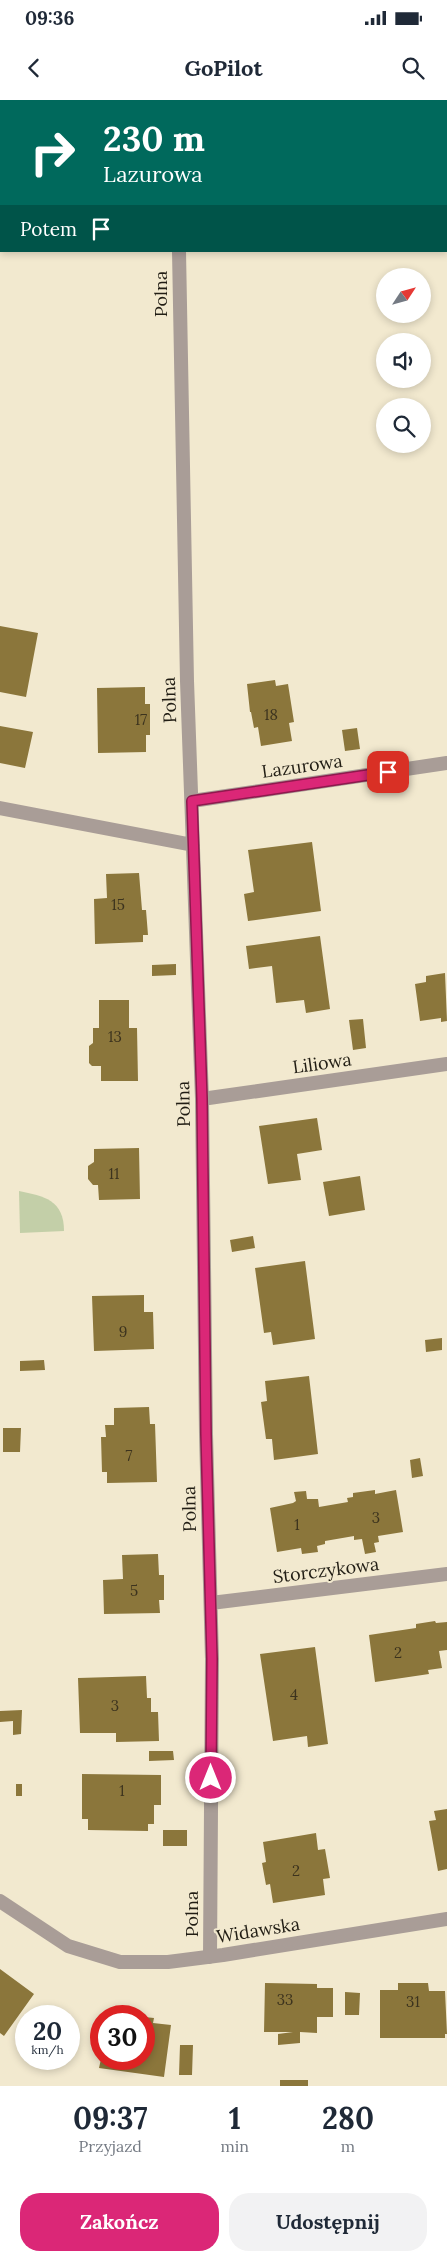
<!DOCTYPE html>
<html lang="pl">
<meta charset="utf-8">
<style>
:root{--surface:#fff;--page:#f2f2f3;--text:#1f2937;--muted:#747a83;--accent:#db2777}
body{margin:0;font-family:Lora,serif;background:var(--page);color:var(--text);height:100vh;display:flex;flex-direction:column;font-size:19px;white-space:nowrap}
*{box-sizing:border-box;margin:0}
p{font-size:16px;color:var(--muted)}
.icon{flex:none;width:28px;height:28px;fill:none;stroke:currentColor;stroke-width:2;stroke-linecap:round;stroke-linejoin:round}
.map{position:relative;height:1986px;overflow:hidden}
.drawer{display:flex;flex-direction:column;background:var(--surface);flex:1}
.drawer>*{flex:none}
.hud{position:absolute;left:0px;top:0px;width:448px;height:152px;box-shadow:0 2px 8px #0003;background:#00695c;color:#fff;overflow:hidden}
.needle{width:32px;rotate:54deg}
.tools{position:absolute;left:376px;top:168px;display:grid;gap:10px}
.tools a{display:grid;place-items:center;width:55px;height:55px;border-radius:50%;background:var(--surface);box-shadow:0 2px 8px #0003;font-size:25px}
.speed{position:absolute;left:15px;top:1905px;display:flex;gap:10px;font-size:25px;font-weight:700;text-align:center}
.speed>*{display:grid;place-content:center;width:65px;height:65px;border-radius:50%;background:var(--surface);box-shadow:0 2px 8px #0003;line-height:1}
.speed small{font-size:12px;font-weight:400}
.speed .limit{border:8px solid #d22;background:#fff;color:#111}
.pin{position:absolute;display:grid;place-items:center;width:42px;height:42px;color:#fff;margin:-21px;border-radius:10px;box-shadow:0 2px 8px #0006}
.me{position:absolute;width:55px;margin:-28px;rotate:0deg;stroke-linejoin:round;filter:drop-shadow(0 0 4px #0008)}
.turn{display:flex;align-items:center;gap:18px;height:105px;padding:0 20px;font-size:22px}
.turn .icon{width:65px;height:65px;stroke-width:2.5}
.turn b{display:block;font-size:35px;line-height:42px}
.then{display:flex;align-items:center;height:48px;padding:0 20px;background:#0003;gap:10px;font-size:19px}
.eta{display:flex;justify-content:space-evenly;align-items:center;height:85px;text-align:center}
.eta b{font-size:30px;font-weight:800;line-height:35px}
.primary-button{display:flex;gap:10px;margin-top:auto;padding:10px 20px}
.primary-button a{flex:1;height:58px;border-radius:20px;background:var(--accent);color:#fff;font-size:20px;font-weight:800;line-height:58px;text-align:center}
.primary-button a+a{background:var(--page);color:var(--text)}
.status{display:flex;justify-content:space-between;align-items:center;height:35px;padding:0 25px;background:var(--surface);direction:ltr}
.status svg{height:14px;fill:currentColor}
header{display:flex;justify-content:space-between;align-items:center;height:65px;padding:0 20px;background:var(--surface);font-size:22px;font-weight:800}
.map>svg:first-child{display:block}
</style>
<div class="status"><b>09:36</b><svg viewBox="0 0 49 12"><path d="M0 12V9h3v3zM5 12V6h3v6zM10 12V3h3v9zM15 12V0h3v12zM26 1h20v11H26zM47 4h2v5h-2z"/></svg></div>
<header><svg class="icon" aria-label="back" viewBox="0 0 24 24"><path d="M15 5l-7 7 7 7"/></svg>GoPilot<svg class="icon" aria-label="search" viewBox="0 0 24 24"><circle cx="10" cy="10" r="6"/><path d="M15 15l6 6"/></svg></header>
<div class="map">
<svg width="447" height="1986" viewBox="0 0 447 1986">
<rect width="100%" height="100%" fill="#f2e9cf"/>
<path fill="#c3cfa8" d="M19 1091C44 1096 64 1100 64 1131L20 1133Z"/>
<path fill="#8b763b" d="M0 526 38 533 26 597 0 592Z
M275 580 276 586 288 584 294 622 289 623 292 641 261 646 258 627 254 628 251 612H250L247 584Z
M145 587V604H150V635H146V652L98 653 97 588Z
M0 626 33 632 25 668 0 663Z
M357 628 360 649 345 651 342 630Z
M312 742 321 811 248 821 244 794 254 792 248 750Z
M139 773 142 810H146L148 835H143V842L95 844 94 799 107 798 106 774Z
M320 836 330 909 306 913 304 900 276 903 272 866 249 869 246 846Z
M176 864V875L152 876V865Z
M445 873 447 921 441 922V918L420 921 415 884 426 882V876Z
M99 900H129V928H137L138 981H101V966H92L89 963V946L93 943V928H99Z
M363 919 366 948 353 950 349 920Z
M317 1018 322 1050 297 1054 301 1080 268 1084 259 1026Z
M139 1048 140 1099 99 1100 98 1085H93L88 1079V1066L94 1062V1049Z
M360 1076 365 1110 329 1116 323 1082Z
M253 1136 255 1148 232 1152 230 1140Z
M305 1161 315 1239 273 1245 271 1232 264 1233 255 1168Z
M144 1195V1212H153L154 1249 94 1251 92 1196Z
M442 1238V1250L426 1252 425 1240Z
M44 1260 45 1270 20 1271V1261Z
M309 1276 318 1354 274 1360 272 1339H266L261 1302 267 1301 265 1281Z
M149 1307 150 1324H155L157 1382 107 1383V1372H102L101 1337H106L105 1325H114V1308Z
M3 1328H21L20 1352H3Z
M420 1358 423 1376 412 1378 410 1360Z
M375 1390V1394L396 1390 403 1432 378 1436 379 1442 374 1443 376 1452 365 1454 362 1439 354 1440V1436L325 1441V1444L317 1446 318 1452 302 1454 301 1448 277 1452 270 1408 293 1403 296 1401 294 1392 306 1391 307 1399H318L319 1407 348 1402 347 1398 353 1397V1393Z
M158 1454 159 1475H164V1500H159L160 1513 104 1514 103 1480 123 1479 122 1455Z
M435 1521 436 1523 447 1522V1550L439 1551 442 1568 428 1570 429 1574 375 1582 369 1535 416 1528V1524Z
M315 1547 328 1644 308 1647 307 1636 273 1641 260 1554Z
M146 1576 147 1598H151V1612H158L159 1641 116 1642V1633H80L78 1578Z
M22 1610 21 1634 13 1635V1621L0 1622V1611Z
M149 1651H173L174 1660 149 1661Z
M82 1674 161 1675V1705H154V1724H148V1731L88 1730V1719H82Z
M16 1684H22V1696H16Z
M447 1709V1769L438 1771 429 1721 436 1720 434 1711Z
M163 1730H187V1746H163Z
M316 1733 318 1750 325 1749 330 1778 323 1779 325 1795 273 1803 270 1784 266 1785 262 1763 266 1762 263 1742Z
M0 1869 34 1894 4 1936 0 1933Z
M265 1883 317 1884V1888H333V1917H317V1933L300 1932V1943L278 1945V1934L293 1932H264Z
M398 1883H428L429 1891H445L447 1934H445V1938H380V1890H398Z
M345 1892 360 1893 359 1915H345Z
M144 1917 154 1918 153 1923 171 1925 164 1977 99 1968 101 1959H144Z
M180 1945H193L192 1975H179Z
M280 1980H308V1986H280Z"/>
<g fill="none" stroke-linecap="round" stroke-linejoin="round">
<path stroke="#a99d97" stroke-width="14" d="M178 0V1
M179 151 187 581 202 999 206 1334 212 1559 210 1857
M192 701 447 663
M0 708 193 745
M202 999 447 964
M211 1503 447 1474
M0 1801 68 1846 120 1862H168L223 1855 447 1819"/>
</g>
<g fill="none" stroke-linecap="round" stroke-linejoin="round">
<defs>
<path id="route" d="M211 1678 212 1559 206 1334 202 999 192 701 388 672"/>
</defs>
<use href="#route" stroke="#8e194d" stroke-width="12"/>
<use href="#route" stroke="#db2777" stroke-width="9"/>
</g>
<g text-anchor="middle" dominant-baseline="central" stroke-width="4" stroke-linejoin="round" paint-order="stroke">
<g font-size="15" fill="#3c331e">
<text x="271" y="614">18</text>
<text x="141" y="619">17</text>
<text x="118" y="804">15</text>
<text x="115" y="936">13</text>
<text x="114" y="1073">11</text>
<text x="123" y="1231">9</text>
<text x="129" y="1355">7</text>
<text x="376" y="1417">3</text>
<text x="297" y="1424">1</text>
<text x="134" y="1490">5</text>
<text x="398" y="1552">2</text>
<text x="294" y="1594">4</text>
<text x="115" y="1605">3</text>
<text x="122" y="1690">1</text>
<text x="296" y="1770">2</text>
<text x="285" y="1899">33</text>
<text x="413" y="1901">31</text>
</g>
<g font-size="18" fill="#211d14" stroke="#f2e9cf">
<text transform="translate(160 194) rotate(-90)">Polna</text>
<text transform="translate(169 600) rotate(-92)">Polna</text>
<text transform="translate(302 666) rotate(-8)">Lazurowa</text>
<text transform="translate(322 963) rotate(-8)">Liliowa</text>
<text transform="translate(183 1004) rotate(-91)">Polna</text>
<text transform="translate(189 1409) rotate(-91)">Polna</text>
<text transform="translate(326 1470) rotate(-7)">Storczykowa</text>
<text transform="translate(191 1814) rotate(-90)">Polna</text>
<text transform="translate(258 1830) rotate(-9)">Widawska</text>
</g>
</g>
</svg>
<div class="tools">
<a><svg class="needle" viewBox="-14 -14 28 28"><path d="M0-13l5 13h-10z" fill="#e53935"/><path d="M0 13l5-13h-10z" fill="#747a83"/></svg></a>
<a><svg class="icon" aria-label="sound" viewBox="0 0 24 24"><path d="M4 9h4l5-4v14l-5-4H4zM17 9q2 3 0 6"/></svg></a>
<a><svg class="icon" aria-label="search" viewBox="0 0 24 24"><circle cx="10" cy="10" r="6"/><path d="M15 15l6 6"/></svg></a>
</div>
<div class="speed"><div>20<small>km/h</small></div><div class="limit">30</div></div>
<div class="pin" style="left:388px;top:672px;background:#d93025"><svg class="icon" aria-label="arrive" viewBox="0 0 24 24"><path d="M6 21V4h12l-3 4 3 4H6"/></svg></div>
<svg class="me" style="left:211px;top:1678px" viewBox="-20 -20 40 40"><circle r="17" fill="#db2777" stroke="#fff" stroke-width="3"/><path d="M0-11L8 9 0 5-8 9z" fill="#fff"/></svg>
<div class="hud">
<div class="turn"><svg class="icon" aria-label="right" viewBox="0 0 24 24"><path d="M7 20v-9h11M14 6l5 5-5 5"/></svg><div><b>230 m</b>Lazurowa</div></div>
<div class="then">Potem<svg class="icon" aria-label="arrive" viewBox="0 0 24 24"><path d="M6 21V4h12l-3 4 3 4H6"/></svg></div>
</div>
</div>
<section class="drawer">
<div class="eta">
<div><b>09:37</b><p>Przyjazd</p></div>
<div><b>1</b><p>min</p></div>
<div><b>280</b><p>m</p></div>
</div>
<div class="primary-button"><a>Zakończ</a><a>Udostępnij</a></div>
</section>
